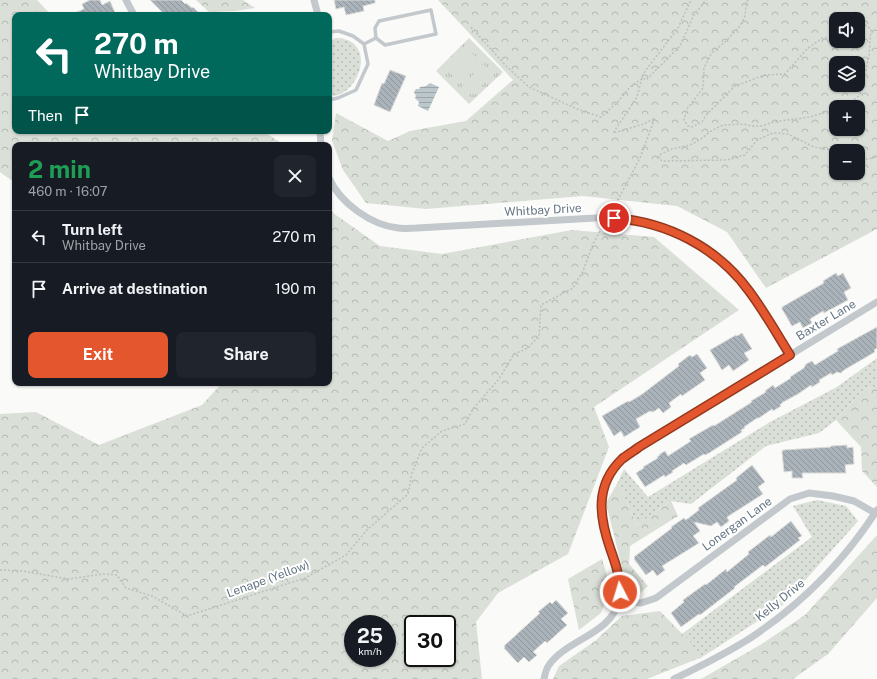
<!DOCTYPE html>
<meta charset="utf-8">
<style>
:root{--surface:#171b24;--page:#20242c;--text:#f1f3f6;--muted:#9ea1a6;--line:#363941;--accent:#e4572e}
body{margin:0;font-family:"Public Sans",sans-serif;background:var(--page);color:var(--text);height:100vh;display:flex;flex-direction:column;font-size:15px;white-space:nowrap}
*{box-sizing:border-box;margin:0}
p{font-size:13px;color:var(--muted)}
.icon{flex:none;width:22px;height:22px;fill:none;stroke:currentColor;stroke-width:2;stroke-linecap:round;stroke-linejoin:round}
.map{position:relative;flex:1;overflow:hidden}
.drawer{position:absolute;left:12px;top:142px;width:320px;height:244px;display:flex;flex-direction:column;background:var(--surface);border-radius:8px;box-shadow:0 1px 3px #0004}
.drawer>*{flex:none}
.banner{position:absolute;left:12px;top:12px;width:320px;height:122px;border-radius:8px;box-shadow:0 1px 3px #0004;background:#00695c;color:#fff;overflow:hidden}
.tools{position:absolute;left:829px;top:12px;display:grid;gap:8px}
.tools a{display:grid;place-items:center;width:36px;height:36px;border-radius:8px;background:var(--surface);box-shadow:0 1px 3px #0004;font-size:20px}
.speed{position:absolute;left:344px;top:615px;display:flex;gap:8px;font-size:20px;font-weight:700;text-align:center}
.speed>*{display:grid;place-content:center;width:52px;height:52px;border-radius:50%;background:var(--surface);box-shadow:0 1px 3px #0004;line-height:1}
.speed small{font-size:10px;font-weight:400}
.speed .limit{border:2px solid #111;border-radius:6px;background:#fff;color:#111}
.pin{position:absolute;display:grid;place-items:center;width:34px;height:34px;color:#fff;margin:-17px;border:2px solid #fff;border-radius:50%;box-shadow:0 1px 4px #0007}
.me{position:absolute;width:44px;margin:-22px;rotate:355deg;stroke-linejoin:round;filter:drop-shadow(0 0 3px #0008)}
.turn{display:flex;align-items:center;gap:14px;height:84px;padding:0 16px;font-size:18px}
.turn .icon{width:52px;height:52px;stroke-width:2.5}
.turn b{display:block;font-size:28px;line-height:34px}
.then{display:flex;align-items:center;height:38px;padding:0 16px;background:#0003;gap:8px;font-size:15px}
.round{display:grid;place-items:center;flex:none;width:42px;height:42px;border-radius:8px;background:var(--page)}
.headline{display:flex;align-items:center;justify-content:space-between;height:68px;padding:0 16px}
h1{font-size:24px;font-weight:700;line-height:30px;color:#1e9e55}
.cta{display:flex;gap:8px;margin-top:auto;padding:8px 16px}
.cta a{flex:1;height:46px;border-radius:8px;background:var(--accent);color:#fff;font-size:16px;font-weight:700;line-height:46px;text-align:center}
.cta a+a{background:var(--page);color:var(--text)}
ul{padding:0;list-style:none}
li{display:flex;align-items:center;gap:12px;height:52px;padding:0 16px;border-top:1px solid var(--line)}
li div{flex:1}
li b{display:block;font-size:15px}
li em{font-style:normal}
.map>svg:first-child{display:block}
</style>
<div class="map">
<svg width="877" height="679" viewBox="0 0 877 679">
<defs>
<pattern id="grass-dots" width="8" height="8" patternUnits="userSpaceOnUse"><rect width="8" height="8" fill="#dadfd7"/><path d="M2 2h.1M6 6h.1" fill="none" stroke="#b4b9b4" stroke-width="1.8" stroke-linecap="round"/></pattern>
<pattern id="forest-crowns" width="20" height="18" patternUnits="userSpaceOnUse"><rect width="20" height="18" fill="#dadfd7"/><path d="M2 6a3 3 0 1 1 6 0M12 15a3 3 0 1 1 6 0" fill="none" stroke="#b4b9b4"/></pattern>
<pattern id="park-tufts" width="24" height="20" patternUnits="userSpaceOnUse"><rect width="24" height="20" fill="#dadfd7"/><path d="M3 7l-1-3M5 7V3M7 7l1-3M15 17l-1-3M17 17v-4M19 17l1-3" fill="none" stroke="#b4b9b4"/></pattern>
<pattern id="water-rules" width="6" height="5" patternUnits="userSpaceOnUse"><rect width="6" height="5" fill="#bbc7cb"/><path d="M0 2.5h6" fill="none" stroke="#9ca6aa"/></pattern>
<pattern id="building-back-hatch" width="6" height="6" patternUnits="userSpaceOnUse"><rect width="6" height="6" fill="#aab3b9"/><path d="M-1 5l2 2M0 0l6 6M5-1l2 2" fill="none" stroke="#8e969c"/></pattern>
</defs>
<rect width="100%" height="100%" fill="#fafaf8"/>
<path fill="url(#grass-dots)" d="M336 38C377 39 361 92 334 96L331 94 329 87 330 41Z
M877 358V386L862 391 836 420 819 433 766 446 691 504 671 501 637 525 618 482 624 469 648 497 770 422 837 387Z
M817 500 846 506 858 521 784 604 699 659 690 642 682 634 812 537 793 506Z"/>
<path fill="url(#forest-crowns)" fill-rule="evenodd" d="M0 0H37L51 15H15V131H263L284 145H15V183L0 172Z
M196 0H243L255 8 235 11 209 12Z
M438 0H877V229L766 288 727 232 677 206 583 196 426 209 366 203 343 170 332 141 336 113 388 141 410 131 466 121 513 80ZM836 19H858V41H836ZM836 63H858V85H836ZM836 107H858V129H836ZM836 151H858V173H836Z
M329 205 333 213 380 246 442 254 572 230 654 237 739 310 594 407 609 447 568 554 498 593 476 622 482 679H0V414L36 412 99 445 202 405 222 383H329ZM353 624H387V658H353ZM413 624H447V658H413Z
M877 386V487L862 471 861 447 836 420 862 391Z
M618 482 637 525 671 501 678 516 630 546 629 564 648 586 638 595 626 584 606 503Z
M877 535V598L828 654 793 679H701L760 645 805 615Z
M602 559 611 589 601 613 579 630 568 579Z
M660 611 690 642 702 657 647 679H553L559 666 595 641 622 616Z"/>
<path fill="url(#park-tufts)" d="M469 38 503 72 469 104 436 71Z"/>
<path fill="#dadfd7" d="M467 48 477 58 456 79 446 69Z
M483 64 493 74 472 95 462 86Z"/>
<path fill="url(#water-rules)" d="M430 83 439 87 428 111 418 106 419 102 415 98 416 96 414 92 416 89H419L420 87 426 86Z"/>
<path fill="url(#building-back-hatch)" stroke="#dcdcda" d="M90 0H100L102 5 110 1 116 15H70L84 9 82 4Z
M150 0H181L185 4 186 3 192 8 193 7 201 15H165Z
M334 0H375V3L363 6 364 11 346 15 344 7 336 9Z
M390 70 406 76 390 112 374 105 382 83 384 84Z
M836 273 838 276 843 273 851 288 844 292 848 300 824 313 823 311 810 319 812 323 803 328 800 322 792 326 782 309V307L824 283 823 281Z
M877 327V348L874 350 875 352 844 370 841 373 837 372 832 375 831 373 819 380 820 382 812 387 811 385 798 394 783 402 780 405 781 406 773 411 772 409 759 418H757L744 427 745 428 741 430 742 432 709 453 705 455 704 454 686 465 684 463 672 471 673 472 665 477 664 475 645 487 636 473 644 468 643 467 658 458 657 457 660 455V454L665 451 668 456 691 441 689 439 713 425 714 426 752 402 751 401 766 392 765 391 773 385 775 388 791 378 790 377 804 368 806 364 812 361 815 365 838 351 837 349Z
M742 333 752 349 744 353 749 360 733 371 729 365 722 370 710 350 736 335 737 336Z
M697 354 707 368 700 373 705 380 682 396 681 394 669 403 671 407 663 413 659 408 653 412 650 411 636 419 640 427 624 437 621 431 614 436 602 416 628 401 629 402 641 395 679 366 678 364 690 355 692 357Z
M847 445V448L853 447 854 464 845 465 846 473H802L803 478H792V471L784 472 782 452 783 450 831 447V446Z
M752 465 765 482 758 487 763 494 727 517 729 521 721 527 717 522 711 526 694 522 700 531 693 536 699 543 662 566 665 570 657 576 653 570 646 575 634 559H635L634 557 672 528 671 527 684 518 686 520 699 510 698 508 737 480 736 478Z
M791 521 802 536 798 538 800 540 765 567 763 565 734 587 735 588 700 615 699 614 681 627 671 613 684 602 683 600 705 584 706 585 726 569 727 572 749 554 748 552 770 535 771 537Z
M556 600 568 613 561 619 567 625 547 643 545 641 533 652 537 655 529 662 524 657 518 663 504 648 505 647 504 646 540 613 538 612 550 602 552 604Z"/>
<g fill="none" stroke-linecap="round" stroke-linejoin="round">
<path stroke="#bbbfc2" stroke-width="1.5" stroke-dasharray="2 2" stroke-linecap="butt" d="M748 0 746 4 745 16 740 26 727 40 711 54 704 68 703 88 687 109 684 120 688 126 692 127 702 122 706 115 735 86 765 75 785 74 807 49 822 38 836 37
M471 27 506 66 529 87 577 109 601 117 617 103 630 87 643 78 646 80 680 46 694 15 706 0
M840 107 851 102 860 95 869 56 871 29 865 25 858 27
M836 109 810 117 773 122 762 126H752L743 124 723 125 711 131 701 139 690 145 672 149 659 155V158L662 161 727 160 745 155 757 140 773 133 788 134 814 147 835 151 836 153
M858 161 877 157
M612 211 640 158 655 118 644 124 613 133 637 97 643 74 678 28 691 0
M0 570 22 571 69 579 103 574 117 575 126 588 152 596 187 616 305 578 346 555 367 530 408 494 412 473 422 448 442 431 465 424 473 409 499 379 514 354 528 348 539 336 541 305 573 288 583 271 593 244 603 226"/>
<path stroke="#c3c8cc" stroke-width="3.5" d="M329 32 339 31 353 36 364 44 368 64 356 90 338 98 329 100
M364 44 376 38 385 45 436 34 431 10 379 21 375 28 376 38"/>
<path stroke="#c3c8cc" stroke-width="7" d="M126 0 134 15
M314 0 318 15
M320 131 321 145
M329 178C340 203 371 225 398 228 404 229 411 228 417 228L595 218C608 218 622 217 635 220 680 229 722 254 749 290 764 310 777 334 790 355
M619 601 641 603 656 598 790 499 809 493 833 496 854 501 875 513
M544 679C545 674 546 669 549 665 567 639 612 634 619 600 623 585 617 570 612 556 609 545 604 535 602 524 598 501 605 475 622 459 627 455 634 451 639 447L877 302
M674 679C701 666 727 653 752 637 801 604 845 560 877 510"/>
</g>
<g fill="none" stroke-linecap="round" stroke-linejoin="round">
<defs>
<path id="route" d="M614 218C667 222 717 247 749 291 764 311 777 334 790 355L639 447C634 451 627 455 622 459 595 485 599 516 610 548 615 562 620 576 620 592"/>
</defs>
<use href="#route" stroke="#94391e" stroke-width="10"/>
<use href="#route" stroke="#e4572e" stroke-width="7"/>
</g>
<g text-anchor="middle" dominant-baseline="central" stroke-width="4" stroke-linejoin="round" paint-order="stroke">
<g font-size="12" fill="#657683" stroke="#fff">
<text transform="translate(543 210) rotate(-3)">Whitbay Drive</text>
<text transform="translate(826 320) rotate(-31)">Baxter Lane</text>
<text transform="translate(737 524) rotate(-36)">Lonergan Lane</text>
<text transform="translate(268 579) rotate(-20)">Lenape (Yellow)</text>
<text transform="translate(780 600) rotate(-39)">Kelly Drive</text>
</g>
</g>
</svg>
<div class="tools">
<a><svg class="icon" aria-label="sound" viewBox="0 0 24 24"><path d="M4 9h4l5-4v14l-5-4H4zM17 9q2 3 0 6"/></svg></a>
<a><svg class="icon" aria-label="layers" viewBox="0 0 24 24"><path d="M12 4l9 5-9 5-9-5zM3 14l9 5 9-5"/></svg></a>
<a>+</a>
<a>−</a>
</div>
<div class="speed"><div>25<small>km/h</small></div><div class="limit">30</div></div>
<div class="pin" style="left:614px;top:218px;background:#d93025"><svg class="icon" aria-label="arrive" viewBox="0 0 24 24"><path d="M6 21V4h12l-3 4 3 4H6"/></svg></div>
<svg class="me" style="left:620px;top:592px" viewBox="-20 -20 40 40"><circle r="17" fill="#e4572e" stroke="#fff" stroke-width="3"/><path d="M0-11L8 9 0 5-8 9z" fill="#fff"/></svg>
<div class="banner">
<div class="turn"><svg class="icon" aria-label="left" viewBox="0 0 24 24"><path d="M17 20v-9H6M10 6l-5 5 5 5"/></svg><div><b>270 m</b>Whitbay Drive</div></div>
<div class="then">Then<svg class="icon" aria-label="arrive" viewBox="0 0 24 24"><path d="M6 21V4h12l-3 4 3 4H6"/></svg></div>
</div>
<section class="drawer">
<div class="headline"><div><h1>2 min</h1><p>460 m · 16:07</p></div><a class="round"><svg class="icon" aria-label="close" viewBox="0 0 24 24"><path d="M6 6l12 12M18 6L6 18"/></svg></a></div>
<ul>
<li><svg class="icon" aria-label="left" viewBox="0 0 24 24"><path d="M17 20v-9H6M10 6l-5 5 5 5"/></svg><div><b>Turn left</b><p>Whitbay Drive</p></div><em>270 m</em></li>
<li><svg class="icon" aria-label="arrive" viewBox="0 0 24 24"><path d="M6 21V4h12l-3 4 3 4H6"/></svg><div><b>Arrive at destination</b></div><em>190 m</em></li>
</ul>
<div class="cta"><a>Exit</a><a>Share</a></div>
</section>
</div>
